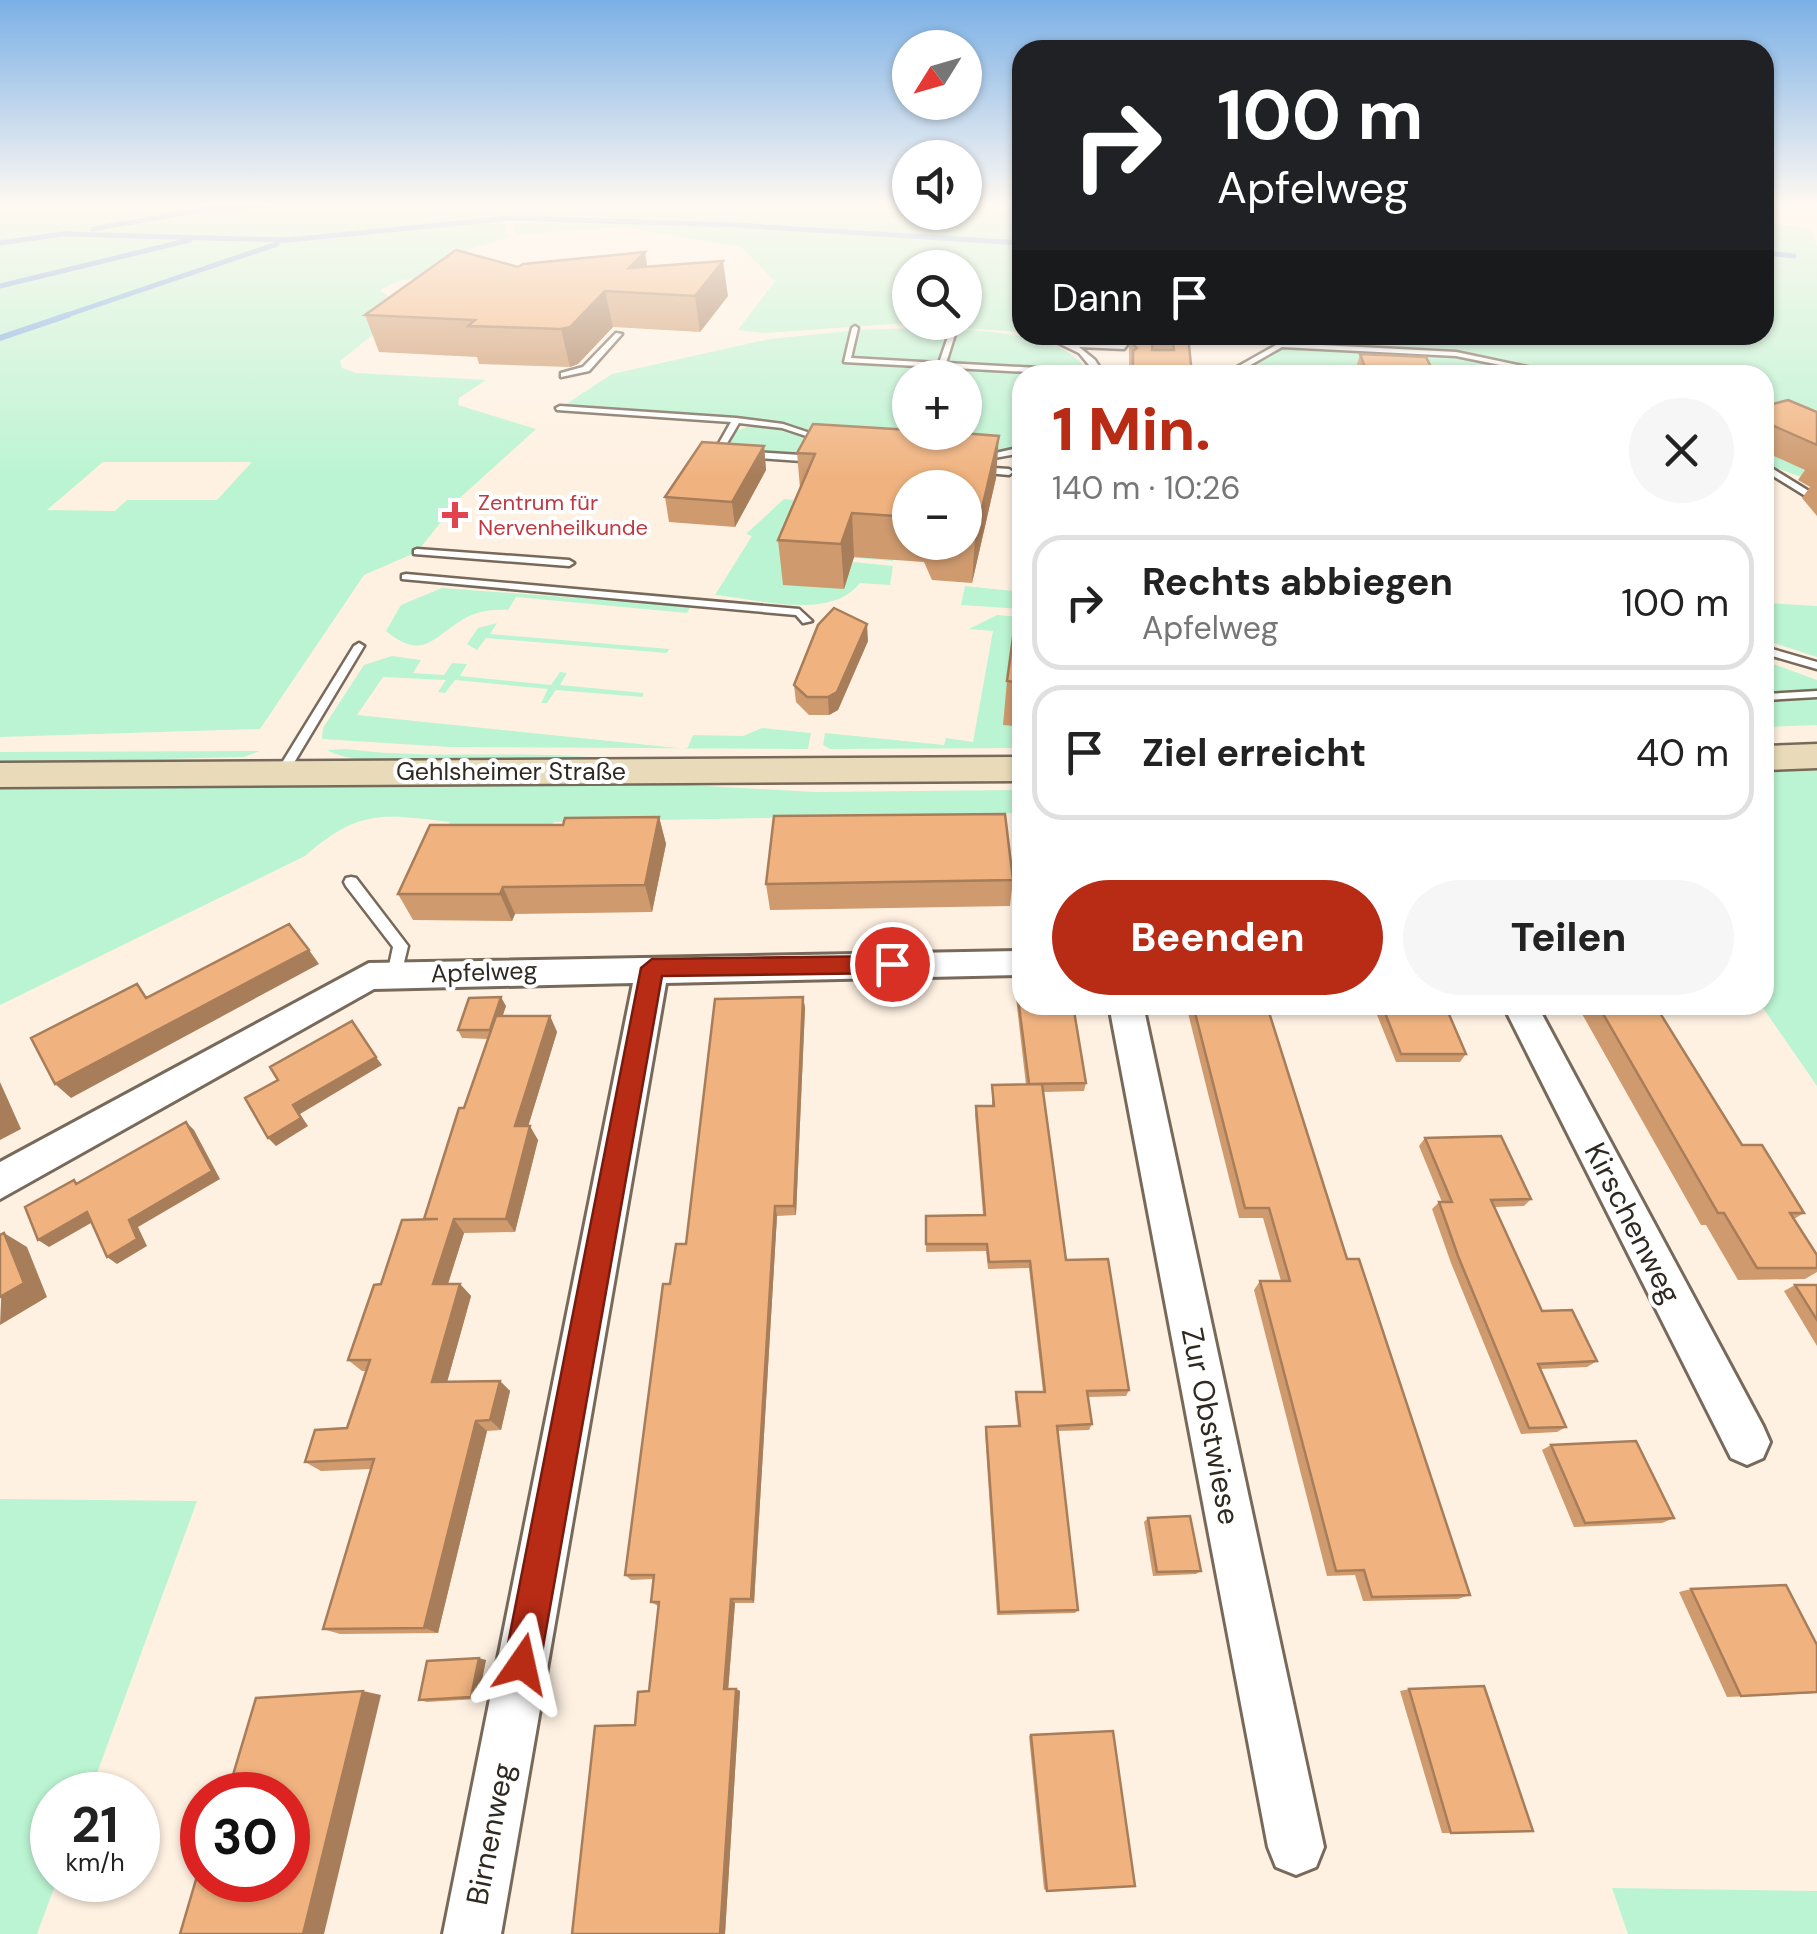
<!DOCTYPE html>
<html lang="de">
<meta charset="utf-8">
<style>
:root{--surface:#fff;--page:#f6f6f6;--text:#222;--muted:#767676;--line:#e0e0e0;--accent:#b82b15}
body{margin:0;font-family:"DM Sans",sans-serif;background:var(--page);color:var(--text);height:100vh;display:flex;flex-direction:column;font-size:38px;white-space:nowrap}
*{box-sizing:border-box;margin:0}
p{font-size:32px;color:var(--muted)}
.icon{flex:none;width:55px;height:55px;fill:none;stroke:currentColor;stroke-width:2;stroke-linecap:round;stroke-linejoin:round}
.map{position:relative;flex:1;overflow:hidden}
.details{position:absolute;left:1012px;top:365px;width:762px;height:650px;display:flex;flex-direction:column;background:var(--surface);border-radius:30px;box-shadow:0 2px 8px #0004}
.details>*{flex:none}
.guide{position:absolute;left:1012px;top:40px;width:762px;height:305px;border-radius:30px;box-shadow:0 2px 8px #0004;background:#202124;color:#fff;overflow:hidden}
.needle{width:65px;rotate:233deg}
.tools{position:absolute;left:892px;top:30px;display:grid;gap:20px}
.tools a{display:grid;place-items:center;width:90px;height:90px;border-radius:50%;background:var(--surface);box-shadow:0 2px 8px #0004;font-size:50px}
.speed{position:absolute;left:30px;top:1772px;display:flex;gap:20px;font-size:50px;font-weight:700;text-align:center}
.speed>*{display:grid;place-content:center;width:130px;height:130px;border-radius:50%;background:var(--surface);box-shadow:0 2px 8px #0004;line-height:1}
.speed small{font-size:25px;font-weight:400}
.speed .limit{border:15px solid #d22;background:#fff;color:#111}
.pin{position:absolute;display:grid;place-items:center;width:85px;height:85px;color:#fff;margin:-42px;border:5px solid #fff;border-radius:50%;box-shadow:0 2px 10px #0007}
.me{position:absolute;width:110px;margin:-55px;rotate:11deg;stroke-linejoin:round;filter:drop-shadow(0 0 8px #0008)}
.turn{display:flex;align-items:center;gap:35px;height:210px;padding:0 40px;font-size:45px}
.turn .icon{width:130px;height:130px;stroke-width:2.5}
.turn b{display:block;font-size:70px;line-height:85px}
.then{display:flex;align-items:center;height:95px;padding:0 40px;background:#0003;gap:20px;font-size:38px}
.round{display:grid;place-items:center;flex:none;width:105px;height:105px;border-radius:52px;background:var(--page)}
.overview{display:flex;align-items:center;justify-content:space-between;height:170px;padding:0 40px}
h1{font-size:60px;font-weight:800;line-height:75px;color:var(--accent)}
.cta{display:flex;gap:20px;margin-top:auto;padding:20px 40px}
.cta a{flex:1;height:115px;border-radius:60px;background:var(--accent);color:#fff;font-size:40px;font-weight:800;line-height:115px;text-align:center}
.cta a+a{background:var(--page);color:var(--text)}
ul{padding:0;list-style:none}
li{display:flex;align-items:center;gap:30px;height:135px;margin:0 20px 15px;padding:0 20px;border:5px solid var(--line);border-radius:30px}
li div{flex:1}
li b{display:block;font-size:38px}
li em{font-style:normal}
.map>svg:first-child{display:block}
</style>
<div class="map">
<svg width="1817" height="1934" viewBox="0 0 1817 1934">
<rect width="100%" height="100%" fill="#fef1e2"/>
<path fill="#bbf4d2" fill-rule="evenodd" d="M0 205H910V212H965V205H1022V332L893 324 765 333 738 330 775 281 741 247 621 227 515 235 512 220H505L509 237 467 250 443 275 401 280 380 290 392 300 414 302 340 361 342 368 356 373 486 380 459 398 458 405 536 429 461 497 417 552 364 575 260 729 0 737ZM910 268H965V322H910ZM103 462H250L251 463 217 500H127L115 511 47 510Z
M1765 222 1811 229 1817 247V483L1780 469 1765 468V375H1236L1289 345 1271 335H1765Z
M859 330C907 328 1072 321 1088 375H1022V446L923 462 777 422 560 408 612 374 770 339ZM910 378H965V432H910Z
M752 425 779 426 819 440 807 454 745 451 729 445 736 431Z
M784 499 899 508 910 542 899 545 893 561 795 553 843 589 853 562 893 566 890 585 860 583C831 621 756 599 715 595L752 536 746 534Z
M965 586 1022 592V609L961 605Z
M442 588 691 606 687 613 516 597 508 610C492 609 476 611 462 620 432 638 423 661 386 631L401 605Z
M1765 603 1817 606V657L1765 640Z
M997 615 1022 617 1003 725 1022 727V748L830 749 823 745 825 733 944 745 946 738 973 742 993 631 969 629Z
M497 623 490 634 669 649 667 653 486 638 477 650 467 644 478 628Z
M392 656 421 660 413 673 444 675 452 663 467 664 460 676 551 685 560 672 567 673 560 685 644 693 642 697 556 690 547 703H541L548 689 455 680 445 693 438 692 446 680 383 677 357 715 687 749 693 735 743 736 762 728 811 733 808 749 450 747 322 739 323 728 364 665Z
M1765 661 1817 680V725L1765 727Z
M346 749C439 761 529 748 620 760 563 761 368 775 327 750Z
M260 751 243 757 0 763V752Z
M1817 767V1086L1761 1005H1765V768Z
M638 782 814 792 1022 790V813L555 822 533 835 443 834 450 822C382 814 359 809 305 856L0 1005V786Z
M0 1499 197 1501 89 1795H52V1880H57L37 1934H0Z
M1612 1888 1817 1891V1934H1628Z"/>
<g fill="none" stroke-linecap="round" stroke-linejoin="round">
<path stroke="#78abe2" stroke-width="5" d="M93 229 205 209 270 205
M65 234 288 240 510 218 735 225 1022 243
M0 243 70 233
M1765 253 1794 256
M0 286 190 240
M61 317 277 244"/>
<path stroke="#78abe2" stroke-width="6" d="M0 338 68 315"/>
<defs>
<path id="lane" d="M855 326 858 328 851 358 939 363 951 328 954 326 957 328 946 363 1094 371 1079 353 1050 339 1052 335H1060L1058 338 1072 343 1127 345 1124 349 1079 347 1095 360 1102 371 1129 375H1084L844 362 852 328Z
M616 333 622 334 589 371 561 377V373L583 367Z
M1257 335H1266L1282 343 1456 352 1565 375H1550L1456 356 1282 347 1233 375H1223L1276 345Z
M560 406 736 418 783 424 828 439 824 442 782 428 739 423 723 450 816 456 820 459 816 462 718 455 714 452 731 422 557 410 556 408Z
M1022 447V453L977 461 973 458Z
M1765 464 1817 496V503L1765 471Z
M979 467 1009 469 1013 472 1009 475 976 472V468Z
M417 549 569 560 574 563 569 566 414 554V550Z
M406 574 799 609 812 621 803 623 796 615 402 579V575Z
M359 643 364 646 289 771 287 774H279L277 771 354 646Z
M1765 647 1817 662V669L1765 654Z
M1817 691V697L1765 700V694Z
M351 877 356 878 408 946 400 979H390L387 975 393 947 346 886 344 882 346 878Z"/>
<path id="street" d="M1022 951V975L666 983 501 1934H443L633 983 374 989 0 1199V1162L369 963Z
M1109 1005H1143L1324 1847 1316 1867 1296 1875 1276 1867 1268 1847Z
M1503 1005H1537L1763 1426 1770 1442 1763 1458 1747 1465 1731 1458Z"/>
<path id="secondary" d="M1817 744V768L1765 770V746Z
M1022 757V781L0 787V763Z"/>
</defs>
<use href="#lane" stroke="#786a5a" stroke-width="5"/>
<use href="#street" stroke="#786a5a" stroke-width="6"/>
<use href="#secondary" stroke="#786a5a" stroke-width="5"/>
<use href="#lane" fill="#fff" fill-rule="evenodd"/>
<use href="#street" fill="#fff" fill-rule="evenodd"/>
<use href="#secondary" fill="#e9dbb9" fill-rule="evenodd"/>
</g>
<path fill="#ce9a6e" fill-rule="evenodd" d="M645 252 647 266 728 296 700 332 613 327 578 364 570 367 479 364 477 357 379 352 365 315 518 267Z
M1129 335H1188L1192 375H1129Z
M1360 354 1435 375H1354Z
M1765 406 1817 412V516L1802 498 1810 487 1798 480 1805 470 1765 452Z
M813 424 996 478 972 583 932 580 924 562 854 557 844 589 783 585 778 540 800 488 797 453ZM910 488H965V542H910Z
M764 446 766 470 735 527 669 522 665 497Z
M1022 572V727L1003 725 1007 681Z
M868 641 838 710 829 715H809L796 702 794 685Z
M659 817 666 844 652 912 515 914 512 921 413 920 398 894 563 825Z
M1013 880 1010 906 770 910 766 884Z
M1017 990 1086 1083 1084 1091 1043 1092 1066 1260 1129 1390 1126 1396 1088 1397 1092 1424 1089 1430 1058 1431 1078 1610 1075 1613 997 1615 985 1433 986 1427 1018 1426 1015 1398 1016 1392H1043L1029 1268 988 1269 986 1251 926 1252V1216L983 1215 975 1114 976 1106H992V1085H1026L1016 998Z
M803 997 805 1008 796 1215 777 1216 754 1603H735L728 1689H736L740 1691 725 1934H572L635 1725 649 1691 658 1606 651 1602 653 1579 631 1580 625 1575 670 1284 686 1244Z
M1186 1005H1229L1347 1259 1470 1595 1458 1599 1363 1601 1355 1575 1327 1576 1254 1290 1260 1281H1281L1263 1218H1239Z
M1378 1005H1445L1466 1054 1460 1062H1396L1375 1010Z
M1577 1005H1655L1742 1145 1804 1213 1794 1219 1817 1255V1272L1805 1279 1738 1280 1706 1225H1701Z
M506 1006 502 1016H550L557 1032 528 1126 538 1140 515 1232 464 1233 448 1284H460L471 1296 447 1382 500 1381 510 1391 501 1430 487 1431 438 1633 340 1634 323 1629 371 1469 321 1471 305 1462 347 1428 366 1371H362L348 1360 424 1220 464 1108 488 1039 462 1038 458 1030Z
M1425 1138 1531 1199 1524 1206 1495 1207 1542 1311 1597 1361 1587 1367 1540 1369 1566 1427 1557 1432 1521 1434 1451 1263 1432 1209 1439 1202H1442L1419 1146Z
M1795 1285H1817V1346L1784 1291Z
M1551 1445 1674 1518 1662 1523 1574 1527 1542 1450Z
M1148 1518 1201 1571 1196 1574 1153 1576 1144 1522Z
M1691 1589 1817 1645V1693L1727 1697 1679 1592Z
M486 1660 478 1699 427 1702 419 1700Z
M1409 1689 1451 1833H1442L1400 1691Z
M1031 1735 1047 1891 1044 1889 1029 1736Z"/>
<path fill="#a87d5a" d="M645 252 650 286 629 268Z
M723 261 728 296 700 332 695 296Z
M605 291 613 327 578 364 570 367 561 329Z
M999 436 996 478 972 583 975 538Z
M764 446 766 470 735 527 732 502Z
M852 513 854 557 844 589 841 544Z
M867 624 868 641 838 710 829 715 828 697Z
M659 817 666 844 652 912 645 885Z
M503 887 515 914 512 921 500 894Z
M309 950 319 964 71 1098 55 1084Z
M501 997 506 1006 495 1039 490 1030Z
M803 997 805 1008 796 1215 794 1206Z
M550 1016 557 1032 524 1140 515 1126Z
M376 1057 382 1065 300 1114 308 1126 276 1146 268 1138 293 1105Z
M0 1082 21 1129 0 1140Z
M186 1122 194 1130 220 1179 138 1227 147 1246 117 1264 107 1257Z
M530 1126 538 1140 515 1232 506 1219Z
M775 1206 777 1216 754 1603 751 1599Z
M87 1212 98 1219 49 1247 38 1240Z
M454 1219 464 1233 444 1296 433 1284Z
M4 1233 27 1247 47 1297 0 1325Z
M460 1284 471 1296 444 1393 432 1382Z
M500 1381 510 1391 501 1430 490 1420Z
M476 1421 487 1431 438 1633 424 1628Z
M731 1599 735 1603 728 1692 724 1689Z
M479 1658 486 1660 478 1699 471 1697Z
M736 1689 740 1691 725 1934H720Z
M363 1691 381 1695 324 1934H303Z"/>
<path fill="#f0b380" stroke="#a87d5a" stroke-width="2.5" d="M456 250 518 267 523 264 645 252 629 268 723 261 695 296 605 291 570 327 561 329 468 326 475 320 365 315Z
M1133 335H1153L1152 350H1174L1172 335H1188L1192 375H1133V351L1137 348 1133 344Z
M1360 354 1426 357 1435 375H1368Z
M1788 400 1817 412V445L1765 422V406Z
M813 424 910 430V432H949L999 436 975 538 965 537V488H910V517L852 513 841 544 778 540 815 454 797 453Z
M702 442 764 446 732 502 665 497Z
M1022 572V683L1007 681Z
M834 608 867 624 837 692 828 697H807L794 685 818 625Z
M1005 814 1013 880 766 884 774 816Z
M659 817 645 885 503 887 500 894H398L430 825H563L565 818Z
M289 924 309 950 55 1084 31 1038 137 984 146 998Z
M1022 989V1005H1073L1086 1083 1029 1084 1017 990Z
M501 997 490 1030H458L469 998Z
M803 997 794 1206H775L751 1599H731L724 1689H736L720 1934H572L595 1726 635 1725 638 1692 649 1691 659 1602H651L654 1575H625L663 1284H670L676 1244H686L715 999Z
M1193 1005 1267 1006 1347 1259H1359L1470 1595 1372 1597 1364 1570 1336 1571 1260 1281H1290L1269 1208H1245Z
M1382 1005H1445L1466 1054H1401Z
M1598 1005H1655L1742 1145H1762L1804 1213H1790L1817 1255V1268H1757L1724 1213H1718Z
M496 1016H550L515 1126H530L506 1219H454L433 1284H460L432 1382 500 1381 490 1420 476 1421 424 1628 323 1629 374 1459 305 1462 315 1430 347 1428 370 1360H348L374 1285 381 1284 402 1220 438 1219H424L459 1108H464Z
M352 1021 376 1057 293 1105 301 1118 268 1138 245 1098 278 1080 270 1067Z
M1042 1084 1066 1260 1108 1259 1129 1390 1087 1391 1092 1424 1057 1426 1078 1610 999 1612 986 1427 1020 1426 1016 1392H1045L1030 1261 989 1262 987 1244H926V1216L985 1215 976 1106H994L992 1085Z
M186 1122 212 1171 129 1220 137 1239 107 1257 87 1212 38 1240 25 1207 74 1180 76 1184Z
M1501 1136 1531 1199 1491 1200 1542 1311 1572 1310 1597 1361 1538 1364 1566 1427 1529 1428 1458 1256 1439 1202H1452L1425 1138Z
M4 1233 24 1283 0 1297V1235Z
M1795 1285H1817V1320Z
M1636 1441 1674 1518 1585 1523 1551 1445Z
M1190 1516 1201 1571 1157 1572 1148 1518Z
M1786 1585 1817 1645V1692L1741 1696 1691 1589Z
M479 1658 471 1697 419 1700 427 1661Z
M1484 1686 1533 1831 1451 1833 1409 1689Z
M363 1691 303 1934H180L202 1859V1880H288V1795H227L256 1698Z
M1113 1731 1135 1886 1047 1891 1031 1735Z"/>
<linearGradient id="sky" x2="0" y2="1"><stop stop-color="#7bb0e6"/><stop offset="0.43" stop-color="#fff9f2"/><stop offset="1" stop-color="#fff9f2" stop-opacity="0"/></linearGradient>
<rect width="1817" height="476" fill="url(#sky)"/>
<path fill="#b82b15" stroke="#781c0e" stroke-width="2.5" d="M892 956 904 964 892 973 662 976 540 1664 535 1676 522 1682 509 1676 504 1664 641 968 652 959Z"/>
<path fill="#e0444e" stroke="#fff" stroke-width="4" d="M450 500h10v10h10v10h-10v10h-10v-10h-10v-10h10z"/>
<g text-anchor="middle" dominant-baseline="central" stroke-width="8" stroke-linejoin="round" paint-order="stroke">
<g font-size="22" fill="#be3a42" stroke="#fff" text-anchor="start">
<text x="478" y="502">Zentrum für<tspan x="478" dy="25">Nervenheilkunde</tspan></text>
</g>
<g font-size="25" fill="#2f2922" stroke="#fff">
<text x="511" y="771">Gehlsheimer Straße</text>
<text transform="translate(484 972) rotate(-2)">Apfelweg</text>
</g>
<g font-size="30" fill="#2f2922" stroke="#fff">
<text transform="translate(1633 1223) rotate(63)">Kirschenweg</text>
<text transform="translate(1211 1426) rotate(79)">Zur Obstwiese</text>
<text transform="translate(490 1834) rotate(-79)">Birnenweg</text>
</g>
</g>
</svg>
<div class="tools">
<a><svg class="needle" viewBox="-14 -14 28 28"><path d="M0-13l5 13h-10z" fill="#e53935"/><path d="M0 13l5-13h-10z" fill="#767676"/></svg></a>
<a><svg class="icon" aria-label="sound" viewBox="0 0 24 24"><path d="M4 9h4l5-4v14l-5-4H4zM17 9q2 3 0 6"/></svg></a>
<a><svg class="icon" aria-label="search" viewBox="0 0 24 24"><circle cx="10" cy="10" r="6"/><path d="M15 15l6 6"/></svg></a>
<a>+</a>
<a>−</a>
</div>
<div class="speed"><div>21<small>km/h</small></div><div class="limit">30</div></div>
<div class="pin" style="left:892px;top:964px;background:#d93025"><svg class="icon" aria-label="arrive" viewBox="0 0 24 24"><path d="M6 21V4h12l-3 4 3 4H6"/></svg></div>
<svg class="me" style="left:522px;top:1664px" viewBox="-20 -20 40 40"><path d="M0-17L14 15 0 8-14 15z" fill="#b82b15" stroke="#fff" stroke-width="4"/></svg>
<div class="guide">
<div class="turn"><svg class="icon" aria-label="right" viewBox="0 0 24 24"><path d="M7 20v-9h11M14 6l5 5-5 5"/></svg><div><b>100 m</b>Apfelweg</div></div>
<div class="then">Dann<svg class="icon" aria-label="arrive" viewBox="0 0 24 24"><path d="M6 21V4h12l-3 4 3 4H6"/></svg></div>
</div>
<section class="details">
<div class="overview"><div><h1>1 Min.</h1><p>140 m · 10:26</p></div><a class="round"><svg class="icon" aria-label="close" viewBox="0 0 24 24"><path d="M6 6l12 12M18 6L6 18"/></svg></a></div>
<ul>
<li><svg class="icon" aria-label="right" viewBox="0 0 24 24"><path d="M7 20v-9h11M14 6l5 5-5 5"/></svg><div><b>Rechts abbiegen</b><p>Apfelweg</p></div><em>100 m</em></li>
<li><svg class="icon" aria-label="arrive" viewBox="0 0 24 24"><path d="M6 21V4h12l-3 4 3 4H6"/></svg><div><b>Ziel erreicht</b></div><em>40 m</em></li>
</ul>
<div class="cta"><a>Beenden</a><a>Teilen</a></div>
</section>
</div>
